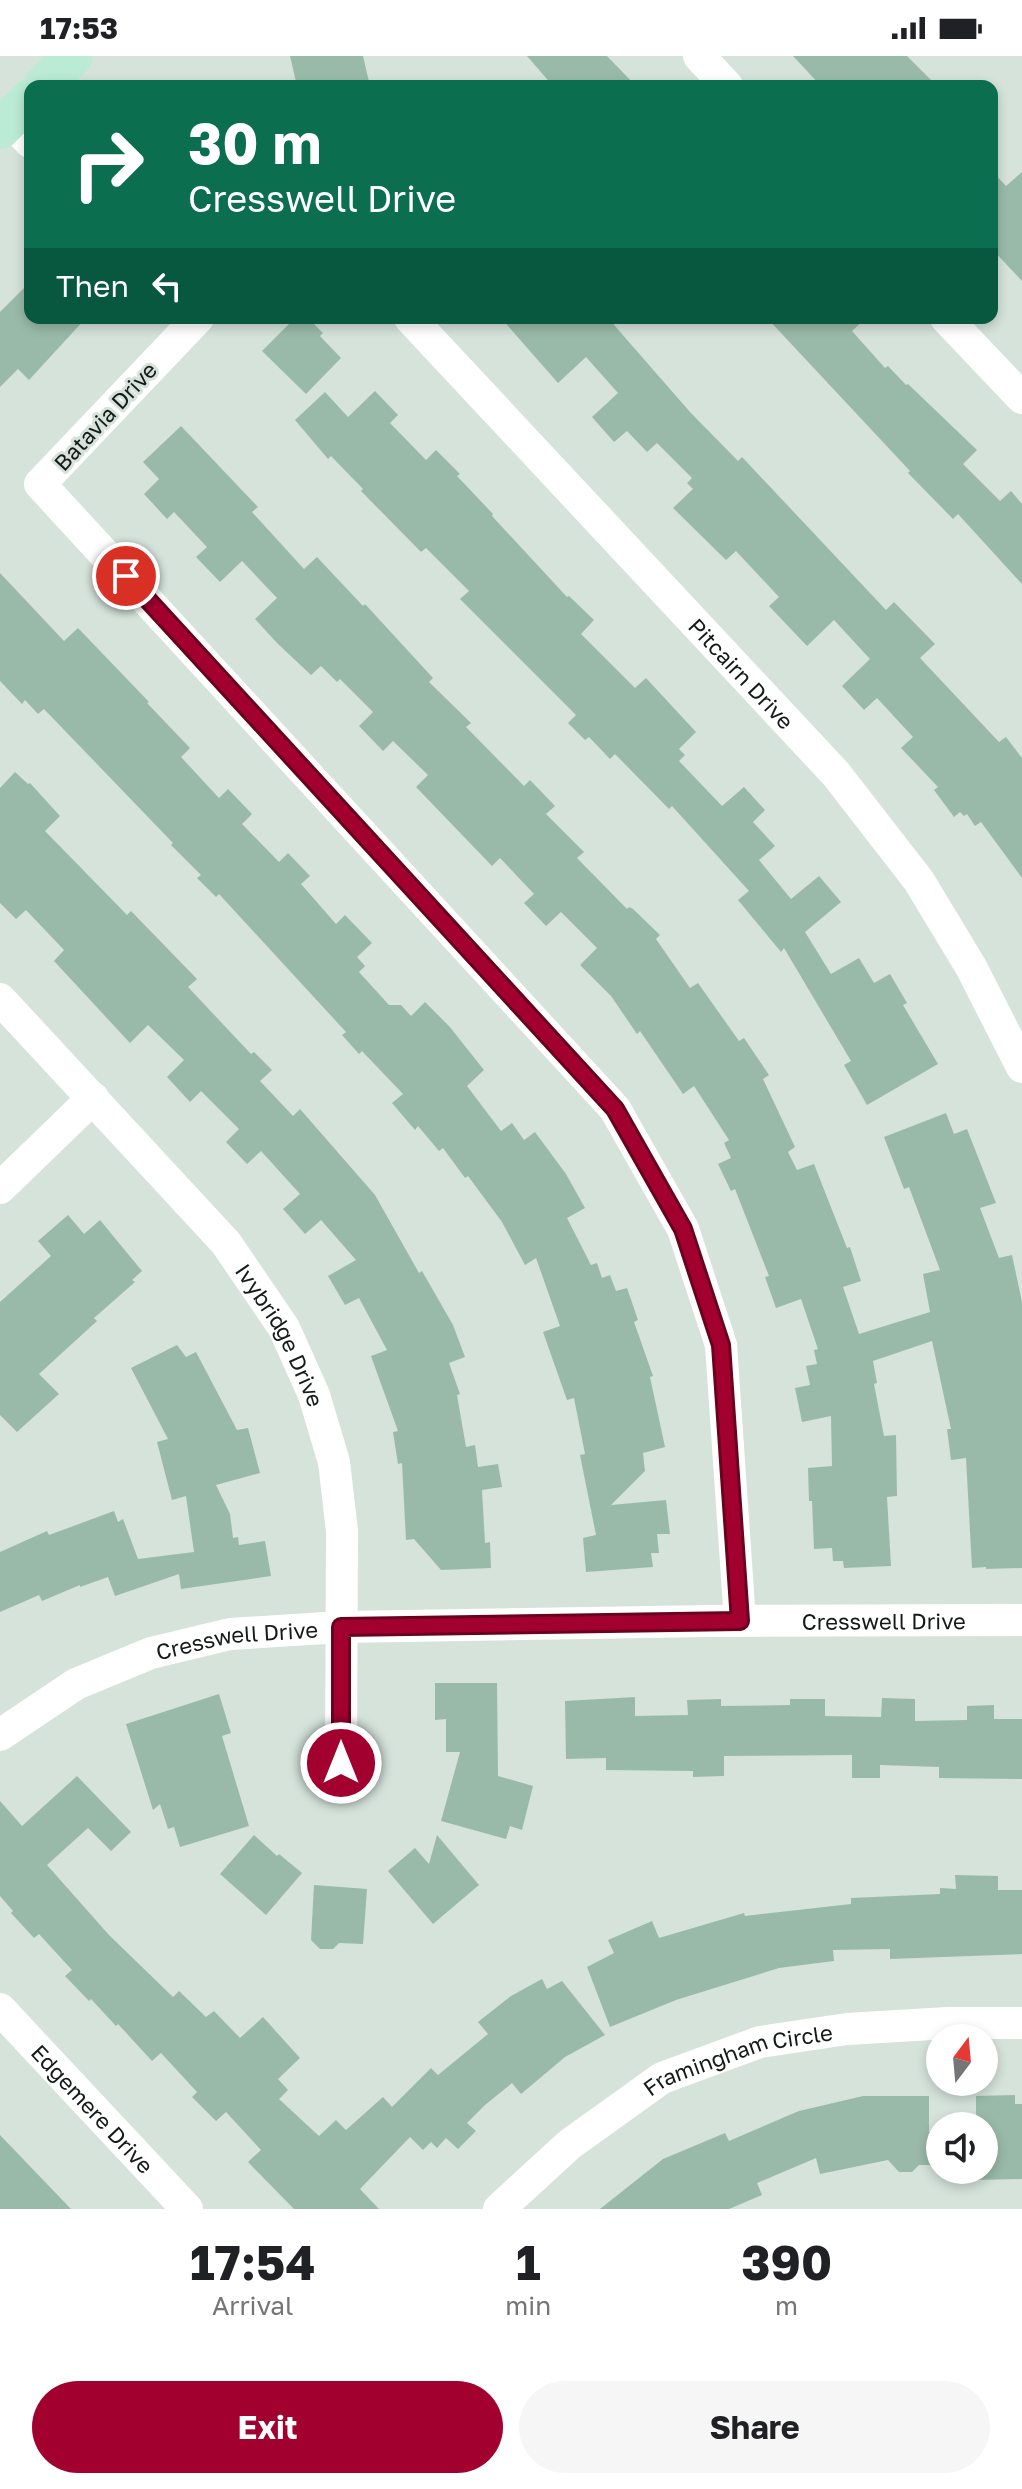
<!DOCTYPE html>
<style>
:root{--surface:#fff;--page:#f6f6f6;--text:#202124;--muted:#757577;--accent:#a2012f}
body{margin:0;font-family:"Golos Text",sans-serif;background:var(--page);color:var(--text);height:100vh;display:flex;flex-direction:column;font-size:30px;white-space:nowrap}
*{box-sizing:border-box;margin:0}
p{font-size:26px;color:var(--muted)}
.icon{flex:none;width:44px;height:44px;fill:none;stroke:currentColor;stroke-width:2;stroke-linecap:round;stroke-linejoin:round}
.map{position:relative;height:2153px;overflow:hidden}
.side{display:flex;flex-direction:column;background:var(--surface);flex:1}
.side>*{flex:none}
.banner{position:absolute;left:24px;top:24px;width:974px;height:244px;border-radius:16px;box-shadow:0 4px 12px #0003;background:#0b6e4f;color:#fff;overflow:hidden}
.needle{width:52px;rotate:16deg}
.controls{position:absolute;left:926px;top:1968px;display:grid;gap:16px}
.controls a{display:grid;place-items:center;width:72px;height:72px;border-radius:50%;background:var(--surface);box-shadow:0 4px 12px #0003;font-size:40px}
.pin{position:absolute;display:grid;place-items:center;width:68px;height:68px;color:#fff;margin:-34px;border:4px solid #fff;border-radius:50%;box-shadow:0 2px 8px #0007}
.me{position:absolute;width:88px;margin:-44px;rotate:0deg;stroke-linejoin:round;filter:drop-shadow(0 0 6px #0008)}
.turn{display:flex;align-items:center;gap:28px;height:168px;padding:0 32px;font-size:36px}
.turn .icon{width:104px;height:104px;stroke-width:2.5}
.turn b{display:block;font-size:56px;line-height:68px}
.then{display:flex;align-items:center;height:76px;padding:0 32px;background:#0003;gap:16px;font-size:30px}
.eta{display:flex;justify-content:space-evenly;align-items:center;height:136px;text-align:center}
.eta b{font-size:48px;font-weight:700;line-height:56px}
.cta{display:flex;gap:16px;margin-top:auto;padding:16px 32px}
.cta a{flex:1;height:92px;border-radius:48px;background:var(--accent);color:#fff;font-size:32px;font-weight:700;line-height:92px;text-align:center}
.cta a+a{background:var(--page);color:var(--text)}
.status{display:flex;justify-content:space-between;align-items:center;height:56px;padding:0 40px;background:var(--surface);direction:ltr}
.status svg{height:22px;fill:currentColor}
.map>svg:first-child{display:block}
</style>
<div class="status"><b>17:53</b><svg viewBox="0 0 49 12"><path d="M0 12V9h3v3zM5 12V6h3v6zM10 12V3h3v9zM15 12V0h3v12zM26 1h20v11H26zM47 4h2v5h-2z"/></svg></div>
<div class="map">
<svg width="1022" height="2153" viewBox="0 0 1022 2153">
<rect width="100%" height="100%" fill="#d5e3db"/>
<path fill="#9abaa9" d="M290 0H363L370 30H297Z
M527 0H607L636 30H553Z
M793 0H907L937 30H821Z
M992 115 1006 130 1022 116V225L992 193Z
M30 226V262H86L29 324 18 313 0 331V256Z
M295 262H308L323 277 320 280 341 302 306 338 262 295Z
M501 262H608L690 356 738 405 742 401 886 554 894 546 935 588 920 602 999 686 1006 681 1022 702V822L981 766 975 770 967 758 964 760 960 756 954 761 934 734 938 731 901 692 913 681 877 642 864 654 842 630 870 603 834 564 807 590 769 550 779 541 736 495 726 504 673 452 693 433 687 427 692 422 657 387 647 396 627 375 614 386 592 361 618 337 586 301 558 327Z
M767 262H866L852 275 885 312 888 310 906 329 908 328 977 394 963 408 1000 445 1011 435 1022 448V528L958 458 953 463 908 417 910 415Z
M375 335 398 359 390 367 426 404 436 394 460 418 457 420 493 458 492 460 567 541 569 540 594 564 581 578 635 632 646 622 696 676 679 693 685 699 679 705 722 750 744 731 765 754 753 766 775 790 759 804 791 843 819 820 841 846 805 876 831 918 859 902 874 927 890 918 907 947 903 949 938 1008 867 1049 844 1009 851 1005 784 892 781 896 738 844 749 835 672 750 669 753 615 698 610 703 589 681 585 684 568 667 576 659 460 543 469 535 426 492 421 496 361 435 363 433 331 400 328 403 295 364 325 336 348 361Z
M181 370 258 451 252 456 304 513 317 501 363 550 365 548 433 622 429 626 471 667 466 671 524 730 530 724 555 750 546 758 584 796 577 802 627 853 629 851 633 853 660 879 656 883 690 932 698 927 739 985 744 982 769 1019 763 1023 795 1091 788 1096 797 1114 814 1108 847 1192 850 1191 861 1225 843 1231 859 1278 930 1256 923 1218 940 1214 909 1131 904 1133 884 1081 946 1057 954 1078 967 1073 996 1147 980 1152 999 1202 1012 1199 1022 1246V1512L986 1513V1511L972 1512 966 1402 951 1404 947 1373H951L932 1285 873 1305 877 1327 874 1328 884 1380 896 1379 897 1440 887 1441 891 1510 844 1512 843 1505H833L832 1492 814 1493 812 1445H809L808 1412 832 1410 831 1360 802 1366 795 1332 810 1329 806 1310 817 1308 814 1294 818 1293 801 1243 776 1252 765 1221 769 1220 735 1133 731 1135 718 1108 731 1102 724 1087 729 1084 694 1030 683 1038 640 975 637 978 611 940 580 909 597 892 561 856 546 870 524 847 534 838 500 802 492 810 416 731 428 719 393 685 383 695 359 670 373 656 340 623 337 626 321 610 311 619 277 587 255 563 277 542 242 505 220 526 196 501 207 491 174 456 167 463 144 438 159 423 143 406Z
M0 517 64 585 78 572 149 646 147 647 190 692 181 701 219 742 228 733 252 758 242 768 279 806 288 797 310 820 301 828 336 868 345 859 372 887 357 901 365 910 359 916 389 949H401L411 960 425 946 449 970 484 1014 467 1030 501 1075 512 1067 524 1084 535 1076 566 1118 585 1152 567 1162 591 1209 597 1207 602 1222 610 1219 616 1235 627 1232 638 1264 634 1266 653 1320 650 1321 665 1391 643 1397 645 1415 611 1449 666 1444 670 1478H657L659 1497H651L653 1511 586 1516 583 1482 596 1479 580 1399 585 1398 574 1342 567 1344 543 1276 560 1270 536 1202 525 1209 502 1166 468 1120 465 1122 443 1092 439 1095 418 1070 415 1074 392 1047 403 1038 362 995 359 998 342 979 346 976 219 838 216 841 197 822 201 819 171 789 173 787 44 653 38 658 25 644 22 648 0 625Z
M15 716 28 728 30 727 60 760 45 775 127 859 131 855 197 923 188 931 251 998 254 996 272 1014 260 1025 293 1060 300 1053 375 1139 419 1217 422 1215 453 1269 465 1301 449 1307 460 1338 457 1339 466 1391 475 1389 478 1411 498 1408 502 1431 482 1434 485 1487 490 1486 491 1512 441 1514 414 1483 406 1484 402 1407 398 1408 393 1376 398 1375 371 1300 387 1294 359 1242 345 1249 328 1220 356 1204 321 1164 305 1178 283 1153 300 1138 261 1095 247 1108 226 1086 239 1073 201 1035 190 1046 167 1021 184 1004 148 969 130 987 54 905 64 894 26 854 16 863 0 847V732Z
M68 1159 84 1178 100 1164 142 1215 132 1224 135 1226 94 1262 97 1265 39 1318 59 1338 17 1376 0 1359V1246L51 1200 38 1185Z
M177 1289 186 1301 196 1296 237 1374 248 1372 260 1417 216 1429 230 1458 233 1482 238 1481 239 1489 265 1485 271 1520 181 1533 179 1518 115 1540 108 1521 80 1531V1529L42 1545 39 1539 0 1556V1496L47 1475 49 1479 114 1455 118 1466 123 1463 138 1503 194 1496 186 1440 172 1444 157 1386 168 1383 131 1312Z
M435 1627H497L498 1720 533 1730 522 1774 510 1770 506 1783 441 1765 460 1696H446V1663L435 1664Z
M219 1638 231 1677 222 1680 249 1770 180 1791 174 1771 168 1773 160 1748 153 1754 126 1668Z
M635 1641V1660L688 1659 687 1644 721 1643V1650L790 1649V1643H825V1660L881 1661 882 1642 915 1643V1665L967 1664V1650L994 1649V1663H1022V1723L939 1722V1711L880 1709V1722H852V1699L724 1700V1720L693 1721V1715L606 1714V1702L566 1703 565 1645Z
M77 1720 131 1776 111 1795 88 1772 47 1809 109 1879 173 1941 179 1935 206 1961 214 1955 240 1982 263 1961 300 2002 278 2023 288 2034 279 2043 319 2080 336 2064 346 2074 383 2041 392 2051 431 2012 438 2019 488 1978 478 1966 511 1940 542 1923 547 1933 562 1925 605 1979 565 2001 521 2038 512 2027 485 2049 467 2067 476 2075 458 2093 446 2082 437 2092 431 2086 423 2094 410 2081 360 2133 379 2153H294L248 2106 261 2094 226 2056 216 2065 192 2041 197 2036 161 1997 152 2005 118 1968 116 1970 91 1943 89 1945 65 1920 72 1914 39 1878 34 1882 11 1857 13 1855 0 1840V1745L22 1770Z
M254 1779 277 1800 279 1798 302 1817 266 1859 220 1818Z
M437 1779 479 1829 433 1868 388 1815 415 1792 429 1808Z
M955 1819 998 1820V1834H1022V1898L890 1903V1893L833 1894 834 1905 779 1912 676 1944 610 1971 587 1911 614 1897 608 1884 652 1865 659 1882 744 1857 745 1860 851 1848V1842L940 1838V1832L956 1833Z
M314 1829 367 1833 363 1888 339 1887 333 1893H320L311 1884Z
M1015 2039V2048H1022V2123L976 2124V2114H984V2070H976V2040Z
M863 2040H929V2076L940 2075V2109H919L912 2116H899L888 2104 820 2118 816 2102 757 2127 762 2139 729 2153H600L663 2103 725 2077 729 2085 799 2055Z
M0 2079 71 2153H0Z"/>
<g fill="none" stroke-linecap="round" stroke-linejoin="round">
<g stroke="#fff" stroke-width="32">
<path d="M699 0 727 30"/>
<path d="M9 64 30 86"/>
<path d="M198 262 40 428 615 1053 683 1173 721 1289 740 1565"/>
<path id="s1" d="M410 262 836 718 919 825 971 911 1022 1011"/>
<path d="M946 262 1022 342"/>
<path id="s2" d="M0 943 226 1187 284 1272 314 1339 334 1406 342 1475 341 1707"/>
<path d="M0 1132 93 1042"/>
<path id="s3" d="M0 1679 76 1628 151 1597 230 1578 341 1571 711 1565 1022 1564"/>
<path id="s4" d="M0 1953 187 2153"/>
<path id="s5" d="M499 2153 570 2088 662 2022 760 1986 847 1973 948 1967H1022"/>
</g>
<path stroke="#bbebd4" stroke-width="40" d="M43 30 73 0
M0 73 30 43"/>
</g>
<g fill="none" stroke-linecap="round" stroke-linejoin="round">
<defs>
<path id="route" d="M126 520 615 1053 683 1173 721 1289 740 1565 341 1571V1707"/>
</defs>
<use href="#route" stroke="#69011f" stroke-width="20"/>
<use href="#route" stroke="#a2012f" stroke-width="14"/>
</g>
<g text-anchor="middle" dominant-baseline="central" stroke-width="6" stroke-linejoin="round" paint-order="stroke">
<g font-size="22" fill="#151a18" stroke="#d5e3db">
<text transform="translate(105 360) rotate(-47)">Batavia Drive</text>
<text stroke="none"><textPath href="#s1" startOffset="486">Pitcairn Drive</textPath></text>
<text stroke="none"><textPath href="#s2" startOffset="440">Ivybridge Drive</textPath></text>
<text stroke="none"><textPath href="#s3" startOffset="908">Cresswell Drive</textPath></text>
<text stroke="none"><textPath href="#s3" startOffset="260">Cresswell Drive</textPath></text>
<text stroke="none"><textPath href="#s5" startOffset="288">Framingham Circle</textPath></text>
<text stroke="none"><textPath href="#s4" startOffset="136">Edgemere Drive</textPath></text>
</g>
</g>
</svg>
<div class="controls">
<a><svg class="needle" viewBox="-14 -14 28 28"><path d="M0-13l5 13h-10z" fill="#e53935"/><path d="M0 13l5-13h-10z" fill="#757577"/></svg></a>
<a><svg class="icon" aria-label="sound" viewBox="0 0 24 24"><path d="M4 9h4l5-4v14l-5-4H4zM17 9q2 3 0 6"/></svg></a>
</div>
<div class="pin" style="left:126px;top:520px;background:#d93025"><svg class="icon" aria-label="arrive" viewBox="0 0 24 24"><path d="M6 21V4h12l-3 4 3 4H6"/></svg></div>
<svg class="me" style="left:341px;top:1707px" viewBox="-20 -20 40 40"><circle r="17" fill="#a2012f" stroke="#fff" stroke-width="3"/><path d="M0-11L8 9 0 5-8 9z" fill="#fff"/></svg>
<div class="banner">
<div class="turn"><svg class="icon" aria-label="right" viewBox="0 0 24 24"><path d="M7 20v-9h11M14 6l5 5-5 5"/></svg><div><b>30 m</b>Cresswell Drive</div></div>
<div class="then">Then<svg class="icon" aria-label="left" viewBox="0 0 24 24"><path d="M17 20v-9H6M10 6l-5 5 5 5"/></svg></div>
</div>
</div>
<section class="side">
<div class="eta">
<div><b>17:54</b><p>Arrival</p></div>
<div><b>1</b><p>min</p></div>
<div><b>390</b><p>m</p></div>
</div>
<div class="cta"><a>Exit</a><a>Share</a></div>
</section>
